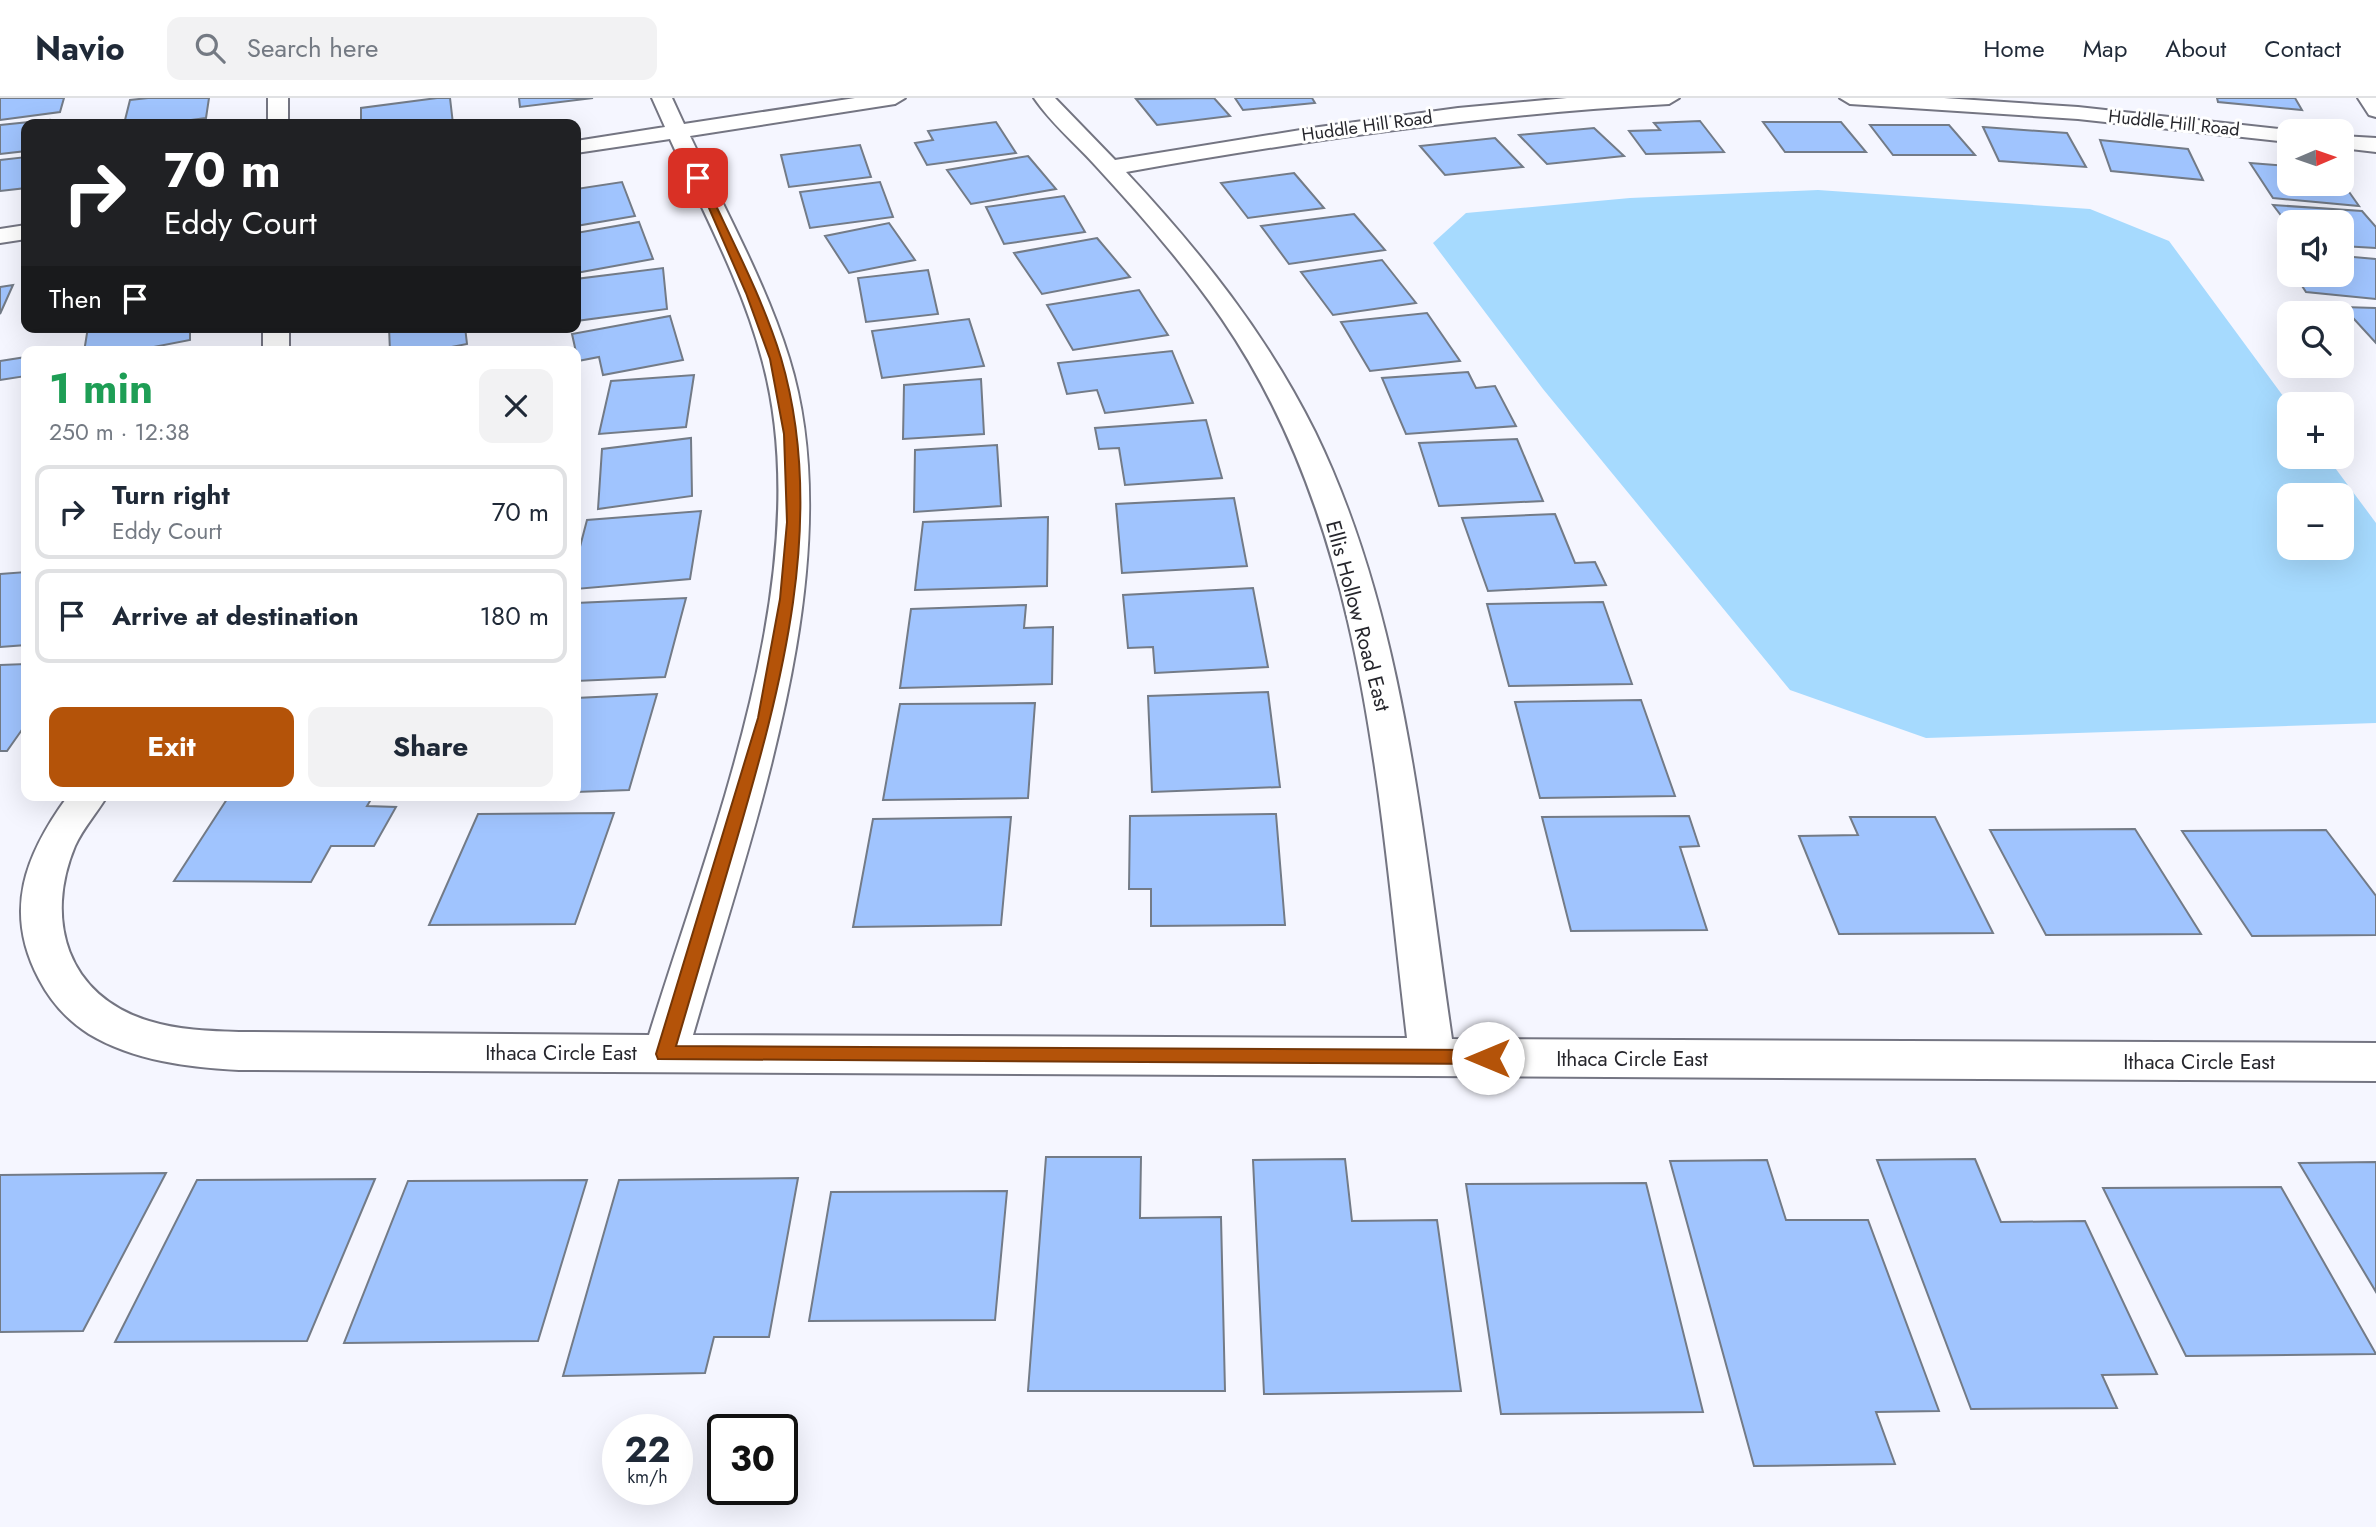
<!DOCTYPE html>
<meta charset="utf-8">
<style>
:root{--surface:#fff;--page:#f2f2f3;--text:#1f2937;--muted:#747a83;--line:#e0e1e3;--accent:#b45309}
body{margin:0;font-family:Jost,sans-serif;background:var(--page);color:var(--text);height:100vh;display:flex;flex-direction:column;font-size:26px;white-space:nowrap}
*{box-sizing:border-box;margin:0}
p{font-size:23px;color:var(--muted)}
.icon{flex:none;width:38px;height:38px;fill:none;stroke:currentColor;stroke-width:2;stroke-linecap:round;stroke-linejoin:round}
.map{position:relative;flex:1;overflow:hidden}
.drawer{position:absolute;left:21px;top:248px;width:560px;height:455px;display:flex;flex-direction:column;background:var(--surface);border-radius:14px;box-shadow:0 7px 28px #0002}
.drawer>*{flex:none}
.guide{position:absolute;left:21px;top:21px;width:560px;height:214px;border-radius:14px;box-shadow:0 7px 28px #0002;background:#202124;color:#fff;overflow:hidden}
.needle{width:46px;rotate:88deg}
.tools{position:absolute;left:2277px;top:21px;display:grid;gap:14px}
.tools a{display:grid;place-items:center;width:77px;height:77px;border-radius:14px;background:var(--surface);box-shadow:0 7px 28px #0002;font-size:35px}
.speed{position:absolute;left:602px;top:1316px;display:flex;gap:14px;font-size:35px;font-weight:700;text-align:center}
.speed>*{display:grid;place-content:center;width:91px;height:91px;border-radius:50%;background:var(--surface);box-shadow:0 7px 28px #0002;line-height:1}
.speed small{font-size:18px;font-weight:400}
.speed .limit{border:4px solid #111;border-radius:10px;background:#fff;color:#111}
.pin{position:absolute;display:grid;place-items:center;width:60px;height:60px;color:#fff;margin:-30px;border-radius:14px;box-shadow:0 4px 10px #0006}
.me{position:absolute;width:77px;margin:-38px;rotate:270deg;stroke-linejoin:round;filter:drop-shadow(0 0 5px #0008)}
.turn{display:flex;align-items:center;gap:24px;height:147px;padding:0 28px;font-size:32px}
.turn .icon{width:91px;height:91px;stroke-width:2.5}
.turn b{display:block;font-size:49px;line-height:60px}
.then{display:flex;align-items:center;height:66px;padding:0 28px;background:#0003;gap:14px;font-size:26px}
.round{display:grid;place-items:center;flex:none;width:74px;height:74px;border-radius:14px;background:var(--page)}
.headline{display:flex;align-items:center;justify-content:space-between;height:119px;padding:0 28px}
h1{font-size:42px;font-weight:700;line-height:52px;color:#1e9e55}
.action{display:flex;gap:14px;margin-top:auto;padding:14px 28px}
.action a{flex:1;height:80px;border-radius:14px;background:var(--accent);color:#fff;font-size:28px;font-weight:700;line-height:80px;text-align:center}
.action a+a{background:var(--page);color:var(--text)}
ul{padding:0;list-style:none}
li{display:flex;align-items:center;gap:21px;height:94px;margin:0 14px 10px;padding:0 14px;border:4px solid var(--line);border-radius:14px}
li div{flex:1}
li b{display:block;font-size:26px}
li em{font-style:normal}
header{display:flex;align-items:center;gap:42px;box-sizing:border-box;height:98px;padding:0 35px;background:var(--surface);border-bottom:2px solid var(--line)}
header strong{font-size:33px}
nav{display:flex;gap:38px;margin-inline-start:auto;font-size:24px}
.search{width:490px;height:63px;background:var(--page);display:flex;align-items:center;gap:18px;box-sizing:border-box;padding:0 24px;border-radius:14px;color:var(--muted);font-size:26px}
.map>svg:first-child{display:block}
</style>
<header>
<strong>Navio</strong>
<div class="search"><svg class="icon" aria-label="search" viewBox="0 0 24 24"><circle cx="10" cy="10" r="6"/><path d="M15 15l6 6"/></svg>Search here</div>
<nav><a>Home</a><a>Map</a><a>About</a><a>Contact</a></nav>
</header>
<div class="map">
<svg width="2376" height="1429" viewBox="0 0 2376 1429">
<rect width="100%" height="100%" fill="#f5f6ff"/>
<path fill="#a6dafe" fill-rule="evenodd" d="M1818 92 2090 111 2169 143 2289 306V359H2327L2376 425V625L1926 640 1790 592 1543 291 1433 145 1466 115 1630 100ZM2289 397H2342V450H2289Z"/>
<path fill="#a0c4fe" stroke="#737b87" stroke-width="2" d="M0 0H64L60 14 0 22Z
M148 0H209L206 20 161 26H124L130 2Z
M437 0H450L453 26H361V10Z
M519 0H593L520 9Z
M1214 0 1230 18 1157 27 1136 1Z
M1235 0H1312L1315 5 1243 12Z
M2217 0H2295L2302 12 2218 4Z
M49 22 47 26H26V53L0 56V27Z
M1700 23 1724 54 1646 56 1629 33 1660 32 1654 25Z
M996 24 1016 55 927 67 915 45 933 42 928 33Z
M1763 24H1841L1866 54H1785Z
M1870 27H1949L1975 57H1893Z
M1983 29 2067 35 2086 69 1999 63Z
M1594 30 1624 58 1547 66 1519 37Z
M1495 40 1523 69 1445 77 1420 48Z
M2100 42 2188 51 2203 82 2111 73Z
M860 47 871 79 789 89 781 57Z
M1028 58 1056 91 971 106 947 72Z
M26 59V90L0 93V62Z
M2250 65 2289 68V86L2342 84 2359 108 2273 100Z
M1294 75 1324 110 1248 120 1221 85Z
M622 84 635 118 576 128V91Z
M880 84 893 119 810 130 800 94Z
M1064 98 1085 134 1004 146 986 109Z
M2273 107 2362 113 2376 129V150L2342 148V124H2289V128Z
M1354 116 1385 152 1289 166 1261 128Z
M639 124 653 161 576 175V135Z
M889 125 915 162 849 175 825 138Z
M1097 140 1130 179 1042 196 1014 155Z
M2342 158 2376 161V201L2306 194 2295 177H2342Z
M1382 162 1416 205 1333 217 1301 174Z
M663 170 667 211 576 223V181Z
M928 172 938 216 866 224 858 180Z
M13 187 0 216V189Z
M1139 192 1168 237 1073 252 1047 207Z
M2343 209 2376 210V245Z
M1427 215 1460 263 1370 273 1341 224Z
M670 218 683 262 603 277 599 259 578 263 572 236Z
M969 221 984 268 882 280 872 233Z
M88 229H190V242L128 254H84Z
M389 229H465L467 246 426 254H390Z
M1172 253 1193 305 1105 315 1097 292 1067 296 1058 265Z
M26 259V278L0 282V263Z
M1468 274 1476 290 1495 288 1516 328 1406 336 1382 280Z
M694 277 686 329 599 336 611 283Z
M981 281 984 336 903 341 904 287Z
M1206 322 1222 380 1125 387 1119 350 1099 351 1095 330Z
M691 340 692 398 598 411 602 351Z
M1517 341 1543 403 1439 408 1419 345Z
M997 347 1001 408 914 414 915 352Z
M1234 400 1247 468 1122 475 1116 406Z
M701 413 690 481 576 491V464L587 422Z
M1555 416 1575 465 1595 464 1606 487 1488 493 1462 420Z
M1048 419 1047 488 915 492 923 424Z
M26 474V547L0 549V476Z
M1253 490 1268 569 1155 575 1153 549 1128 550 1123 497Z
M686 500 665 579 576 583V505Z
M1603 504 1632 586 1509 588 1487 506Z
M1026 507 1024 530 1053 529 1052 586 900 590 911 511Z
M26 566V626L7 653H0V567Z
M1268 594 1280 689 1152 694 1148 598Z
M657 596 629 692 576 694V600Z
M1641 602 1675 698 1540 700 1515 604Z
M1035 605 1028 700 883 702 900 606Z
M229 698H373L367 708 396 709 374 748H331L311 784 174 783Z
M614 715 575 826 429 827 478 716Z
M1276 716 1285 827 1151 828V791H1129L1130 718Z
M1689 718 1699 748 1680 749 1707 832 1571 833 1542 719Z
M1011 719 1001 827 853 829 873 721Z
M1850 719H1935L1993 835 1839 836 1799 738 1858 737Z
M2135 731 2201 836 2046 837 1990 732Z
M2326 732 2376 798V837L2252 838 2182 733Z
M1046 1059H1141L1140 1120 1221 1119 1225 1293H1028Z
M1345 1061 1352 1123 1437 1122 1461 1293 1264 1296 1253 1062Z
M1975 1061 2001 1124 2085 1123 2157 1276 2102 1277 2117 1310 1971 1311 1877 1062Z
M1767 1062 1786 1122H1868L1939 1313 1876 1314 1895 1366 1754 1368 1670 1063Z
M2376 1064V1194L2299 1065Z
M166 1075 83 1233 0 1234V1077Z
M798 1080 769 1239H714L705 1275 563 1278 619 1082Z
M375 1081 307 1243 115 1244 197 1082Z
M587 1082 538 1243 344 1245 408 1083Z
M1646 1085 1703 1314 1501 1316 1466 1086Z
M2281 1089 2376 1256 2186 1258 2103 1090Z
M1007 1093 995 1222 809 1223 831 1094Z"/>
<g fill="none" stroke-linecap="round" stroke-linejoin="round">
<defs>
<path id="street" d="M268 0H288V26H268Z
M652 0H672L684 26 855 0H905L895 6 690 38C724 110 765 183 789 260 853 466 750 737 693 937L1407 940C1378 696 1366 431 1222 221 1184 166 1140 116 1094 66 1075 45 1050 24 1034 0H1055L1115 62 1319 29 1458 10 1567 0H1679L1669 6C1486 16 1306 42 1126 74 1200 153 1267 237 1315 334 1406 521 1422 738 1452 941L2376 945V983L239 972C188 969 134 963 89 936 67 922 51 904 39 881 3 813 25 757 68 698H107C97 715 83 730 75 748 44 822 67 898 149 923 178 932 209 933 239 934L649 937C711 735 820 472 762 261 742 185 702 112 670 41L576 55V43L665 29Z
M1840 0H1944L2078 9 2296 33H2289V44L2078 21 1850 6Z
M2358 0H2376V19L2369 17Z
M2342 38 2376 40V54L2342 50Z
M26 127V141L0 145V131Z
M263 229H289V254H263Z"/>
</defs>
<use href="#street" stroke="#747582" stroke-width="4"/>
<use href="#street" fill="#fff" fill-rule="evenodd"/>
</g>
<path fill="#b45309" stroke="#753606" stroke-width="2" d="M695 78 703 80C730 139 762 198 781 260 828 420 781 590 736 744 716 812 696 880 676 948L1488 952 1494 955 1497 960 1494 966 658 961 656 956 758 620 780 501 787 424 784 336 770 261 746 195Z"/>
<g text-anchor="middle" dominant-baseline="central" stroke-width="6" stroke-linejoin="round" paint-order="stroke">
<g font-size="18" fill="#26262c" stroke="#fff">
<text transform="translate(2174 25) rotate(6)">Huddle Hill Road</text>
<text transform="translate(1367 28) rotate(-8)">Huddle Hill Road</text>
</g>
<g font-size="21" fill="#26262c" stroke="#fff">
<text transform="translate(1358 518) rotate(75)">Ellis Hollow Road East</text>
<text x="561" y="955">Ithaca Circle East</text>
<text x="1632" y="961">Ithaca Circle East</text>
<text x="2199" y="964">Ithaca Circle East</text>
</g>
</g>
</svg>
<div class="tools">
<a><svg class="needle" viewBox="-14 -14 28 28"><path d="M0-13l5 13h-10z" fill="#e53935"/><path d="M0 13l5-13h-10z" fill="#747a83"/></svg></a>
<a><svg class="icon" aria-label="sound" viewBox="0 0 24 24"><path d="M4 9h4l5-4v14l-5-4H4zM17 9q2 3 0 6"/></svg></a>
<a><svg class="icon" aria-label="search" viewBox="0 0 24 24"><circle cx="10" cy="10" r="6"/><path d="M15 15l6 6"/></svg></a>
<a>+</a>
<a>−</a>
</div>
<div class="speed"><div>22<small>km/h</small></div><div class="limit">30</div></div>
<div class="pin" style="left:698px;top:80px;background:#d93025"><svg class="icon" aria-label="arrive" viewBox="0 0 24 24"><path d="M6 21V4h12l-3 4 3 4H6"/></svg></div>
<svg class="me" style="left:1488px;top:960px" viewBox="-20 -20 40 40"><circle r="19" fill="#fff"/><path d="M0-13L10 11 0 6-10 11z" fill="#b45309"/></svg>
<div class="guide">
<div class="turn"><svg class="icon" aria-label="right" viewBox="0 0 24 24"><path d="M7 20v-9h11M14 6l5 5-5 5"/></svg><div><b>70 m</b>Eddy Court</div></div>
<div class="then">Then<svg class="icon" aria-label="arrive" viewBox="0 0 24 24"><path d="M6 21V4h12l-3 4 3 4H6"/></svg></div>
</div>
<section class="drawer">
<div class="headline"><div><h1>1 min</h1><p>250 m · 12:38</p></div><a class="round"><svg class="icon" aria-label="close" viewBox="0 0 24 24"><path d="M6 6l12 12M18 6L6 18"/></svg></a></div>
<ul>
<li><svg class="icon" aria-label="right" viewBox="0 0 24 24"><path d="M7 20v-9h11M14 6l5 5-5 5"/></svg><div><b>Turn right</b><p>Eddy Court</p></div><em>70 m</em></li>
<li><svg class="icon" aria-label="arrive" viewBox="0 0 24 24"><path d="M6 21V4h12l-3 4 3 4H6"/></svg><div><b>Arrive at destination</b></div><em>180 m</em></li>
</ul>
<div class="action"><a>Exit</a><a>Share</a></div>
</section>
</div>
